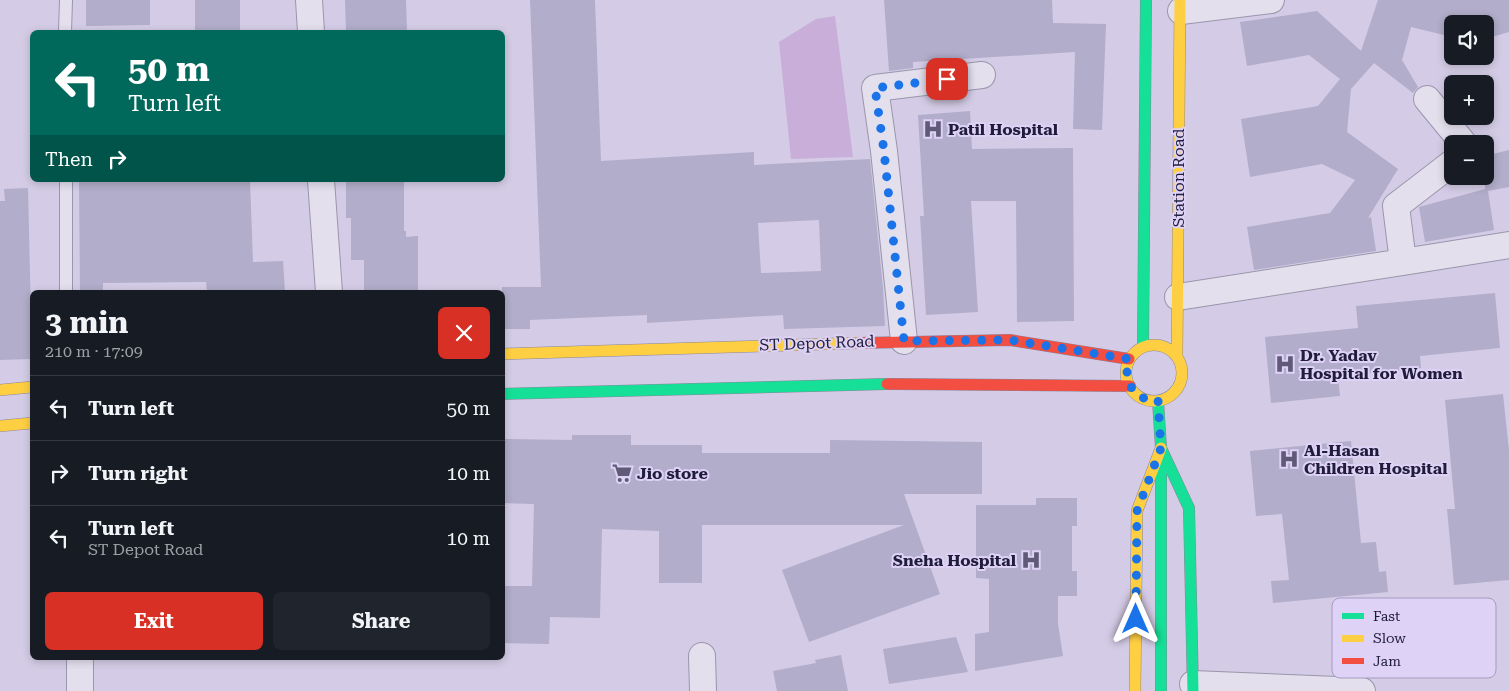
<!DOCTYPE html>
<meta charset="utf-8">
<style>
:root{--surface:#171b24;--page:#20242c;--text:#f1f3f6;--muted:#9ea1a6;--line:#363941;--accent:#d93025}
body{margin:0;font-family:"Roboto Serif",serif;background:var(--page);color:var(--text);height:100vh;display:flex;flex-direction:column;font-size:19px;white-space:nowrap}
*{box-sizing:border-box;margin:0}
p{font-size:16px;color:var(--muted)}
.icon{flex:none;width:28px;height:28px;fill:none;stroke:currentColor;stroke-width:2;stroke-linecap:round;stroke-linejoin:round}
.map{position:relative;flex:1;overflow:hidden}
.panel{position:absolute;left:30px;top:290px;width:475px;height:370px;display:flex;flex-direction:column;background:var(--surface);border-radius:8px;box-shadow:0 2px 8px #0003}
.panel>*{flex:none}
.hud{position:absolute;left:30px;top:30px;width:475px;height:152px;border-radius:8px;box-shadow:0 2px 8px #0003;background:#00695c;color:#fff;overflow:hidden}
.tools{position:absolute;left:1444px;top:15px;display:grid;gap:10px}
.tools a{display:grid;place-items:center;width:50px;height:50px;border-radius:8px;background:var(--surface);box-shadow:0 2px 8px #0003;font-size:25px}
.pin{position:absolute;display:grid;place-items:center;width:42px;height:42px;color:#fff;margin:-21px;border-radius:10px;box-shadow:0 2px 8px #0006}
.me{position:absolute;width:55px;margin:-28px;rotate:0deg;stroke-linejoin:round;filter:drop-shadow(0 0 4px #0008)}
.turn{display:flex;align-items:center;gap:18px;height:105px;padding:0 15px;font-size:22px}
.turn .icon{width:65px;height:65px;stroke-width:2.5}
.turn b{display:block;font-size:35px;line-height:42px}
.then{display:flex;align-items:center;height:48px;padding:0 15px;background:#0003;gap:10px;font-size:19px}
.round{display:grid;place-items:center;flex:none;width:52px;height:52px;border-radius:8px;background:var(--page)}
.summary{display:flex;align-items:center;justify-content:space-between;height:85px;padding:0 15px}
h1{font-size:30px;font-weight:700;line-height:38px}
.primary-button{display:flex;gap:10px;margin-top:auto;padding:10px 15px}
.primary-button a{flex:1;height:58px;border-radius:8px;background:var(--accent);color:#fff;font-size:20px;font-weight:700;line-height:58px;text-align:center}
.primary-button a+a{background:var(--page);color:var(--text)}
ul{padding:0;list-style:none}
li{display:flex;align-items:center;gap:15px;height:65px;padding:0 15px;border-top:1px solid var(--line)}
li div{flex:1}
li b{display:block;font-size:19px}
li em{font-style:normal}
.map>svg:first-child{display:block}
</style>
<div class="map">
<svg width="1509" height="691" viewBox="0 0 1509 691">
<rect width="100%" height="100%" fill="#d4cce6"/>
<path fill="#c8aed9" d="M835 16 853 157 791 159 779 42 816 19Z"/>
<path fill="#b1adca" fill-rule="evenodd" d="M86 0H150V25L86 26Z
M195 0H240V32H195Z
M345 0H406L407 32H346Z
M530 0H595L601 161 754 152V165L870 159 883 288 885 326 784 329 783 315 647 323V315L530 320V329H502V287H541ZM819 220 821 271 761 273 758 223Z
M884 0H1052L1053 23 1106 24 1102 130 1073 129 1075 52 913 62V68L889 71Z
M1378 0H1509V32L1485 39V24H1452V37L1411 27 1402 60 1418 87 1413 93 1374 63 1351 89 1347 132 1398 169 1368 218 1371 217 1376 251 1254 270 1247 227 1330 213 1355 180 1322 164 1250 177 1241 119 1318 106 1340 79 1309 55 1247 66 1240 22 1317 11 1361 51Z
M970 111 972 149 1073 148 1074 321 1017 322 1016 201H971L978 312 926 315 920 216H924L918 115Z
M1509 150V187L1488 191 1494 230 1425 242 1419 207 1485 189V156Z
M79 180H250L253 262 283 261 285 292H207L206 282 103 283V292H80Z
M346 180H404V231H406V237L418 236V292H364V260H351V218H346Z
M28 188 32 359 0 360V201H5L4 189Z
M1495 293 1500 348 1420 356 1421 368 1338 376 1340 396 1271 403 1265 337 1358 328 1356 306Z
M1503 394 1509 451V580L1454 585 1447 509H1455L1445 400Z
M572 435H631V445H702V453H830V440L982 442V494H904L940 594 809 642 782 570 904 525H702V583H659V531L602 529 600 618 550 617 549 644 502 643V586H532L534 504 502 503V439L572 440Z
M1351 441 1361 543 1376 542 1379 572 1386 571 1388 592 1273 603 1271 581 1289 580 1282 514 1256 516 1250 451Z
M1036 498H1077V526H1072V571H1077V596H1058V624L1063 656 975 671V634L989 632V579L976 578V505H1036Z
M956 637 968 672 889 684 883 649Z
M841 655 848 691H777L773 671 816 663 815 660Z"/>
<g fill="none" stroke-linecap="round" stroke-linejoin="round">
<defs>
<path id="lane" d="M65 32 66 0
M66 180V292"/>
<path id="street" d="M309 0 311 32
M1181 11 1271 0
M1427 99 1464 144
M321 180 329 292
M1403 262 1509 245
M1178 297 1403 262 1396 206 1452 163
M904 341 884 151 875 88 982 75
M702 656 703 691
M80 658V691
M1193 684 1362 691"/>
<path id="fast" d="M1143 347 1146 0
M502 394 887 384
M1158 401 1161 448 1189 508 1193 691
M1161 465V691"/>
<path id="slow" d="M1126 373a28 28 0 1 1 56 0a28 28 0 1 1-56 0Z
M502 354 858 343
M1177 356 1180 0
M0 390 32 387
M0 426 32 423
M1135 691 1137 511 1161 448"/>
<path id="jam" d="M858 343 1010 340 1129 359
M887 384 1130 386"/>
</defs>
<use href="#lane" stroke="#9a96ab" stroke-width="14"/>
<use href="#street" stroke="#9a96ab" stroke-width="28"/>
<use href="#fast" stroke="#8a869b" stroke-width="12"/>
<use href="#slow" stroke="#8a869b" stroke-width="12"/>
<use href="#jam" stroke="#8a869b" stroke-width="12"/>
<use href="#lane" stroke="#e3dfed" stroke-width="12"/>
<use href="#street" stroke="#e3dfed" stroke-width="26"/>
<use href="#fast" stroke="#16e098" stroke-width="11"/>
<use href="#slow" stroke="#ffcf43" stroke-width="11"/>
<use href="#jam" stroke="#f24e42" stroke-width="11"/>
</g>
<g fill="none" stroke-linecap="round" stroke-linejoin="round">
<path stroke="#1a73e8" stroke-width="9" stroke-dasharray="0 16.2" d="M947 79 875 88 884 151 904 341 1010 340 1129 359C1122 380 1134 402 1158 400L1161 448 1137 511 1136 619"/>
</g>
<defs>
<symbol id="hospital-bare" viewBox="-9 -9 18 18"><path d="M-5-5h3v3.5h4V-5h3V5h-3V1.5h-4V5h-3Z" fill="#5f5a76" stroke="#ded2f7" stroke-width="2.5" paint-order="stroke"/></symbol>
<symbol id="supermarket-bare" viewBox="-9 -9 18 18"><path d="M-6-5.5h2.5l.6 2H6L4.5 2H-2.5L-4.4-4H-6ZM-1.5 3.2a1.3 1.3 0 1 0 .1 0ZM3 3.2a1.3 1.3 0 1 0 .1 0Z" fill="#5f5a76" stroke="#ded2f7" stroke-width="2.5" paint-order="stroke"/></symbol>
</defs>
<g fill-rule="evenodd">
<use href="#hospital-bare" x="919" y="115" width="28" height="28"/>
<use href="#hospital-bare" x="1271" y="350" width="28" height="28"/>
<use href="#hospital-bare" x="1275" y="445" width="28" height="28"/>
<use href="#supermarket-bare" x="608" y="459" width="28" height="28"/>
<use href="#hospital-bare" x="1017" y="546" width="28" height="28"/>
</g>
<g text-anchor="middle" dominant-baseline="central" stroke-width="4" stroke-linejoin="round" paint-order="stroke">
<g font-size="16" font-weight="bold" fill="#201d3a" stroke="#ded2f7" text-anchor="start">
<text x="948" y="129">Patil Hospital</text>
<text x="1300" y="355">Dr. Yadav<tspan x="1300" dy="18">Hospital for Women</tspan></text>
<text x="1304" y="450">Al-Hasan<tspan x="1304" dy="18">Children Hospital</tspan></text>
<text x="637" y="473">Jio store</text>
<text x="1016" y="560" text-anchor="end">Sneha Hospital</text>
</g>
<g font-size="16" fill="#201d3a" stroke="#ded2f7">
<text transform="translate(1178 178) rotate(-90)">Station Road</text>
<text transform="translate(817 343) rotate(-2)">ST Depot Road</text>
</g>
</g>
<rect x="1332" y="598" width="164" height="80" rx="8" fill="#ded2f7" stroke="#a59cbe" stroke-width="1"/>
<rect x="1342" y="613" width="22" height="6" fill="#16e098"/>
<rect x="1342" y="635" width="22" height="7" fill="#ffcf43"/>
<rect x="1342" y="658" width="22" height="6" fill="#f24e42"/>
<g font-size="14" fill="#201d3a">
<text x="1373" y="621">Fast</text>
<text x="1373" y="643">Slow</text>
<text x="1373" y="666">Jam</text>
</g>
</svg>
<div class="tools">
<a><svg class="icon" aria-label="sound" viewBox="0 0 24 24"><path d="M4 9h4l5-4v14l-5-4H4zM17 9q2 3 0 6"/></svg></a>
<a>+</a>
<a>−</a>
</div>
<div class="pin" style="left:947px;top:79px;background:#d93025"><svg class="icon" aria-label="arrive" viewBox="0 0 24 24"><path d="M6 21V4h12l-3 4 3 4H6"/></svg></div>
<svg class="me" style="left:1136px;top:619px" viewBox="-20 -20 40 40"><path d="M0-17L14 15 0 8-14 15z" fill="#1a73e8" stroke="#fff" stroke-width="4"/></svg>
<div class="hud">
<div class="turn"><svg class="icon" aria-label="left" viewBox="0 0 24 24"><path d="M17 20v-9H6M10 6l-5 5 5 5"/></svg><div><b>50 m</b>Turn left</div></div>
<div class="then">Then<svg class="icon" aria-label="right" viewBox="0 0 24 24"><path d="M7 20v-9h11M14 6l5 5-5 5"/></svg></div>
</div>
<section class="panel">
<div class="summary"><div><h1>3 min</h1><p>210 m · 17:09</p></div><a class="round" style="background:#d93025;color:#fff"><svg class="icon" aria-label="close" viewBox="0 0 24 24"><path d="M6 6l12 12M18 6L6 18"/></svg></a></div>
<ul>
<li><svg class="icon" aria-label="left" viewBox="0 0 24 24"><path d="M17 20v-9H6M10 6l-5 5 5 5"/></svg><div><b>Turn left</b></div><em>50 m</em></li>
<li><svg class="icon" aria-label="right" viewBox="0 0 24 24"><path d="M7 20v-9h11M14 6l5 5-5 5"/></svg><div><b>Turn right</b></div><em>10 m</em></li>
<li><svg class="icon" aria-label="left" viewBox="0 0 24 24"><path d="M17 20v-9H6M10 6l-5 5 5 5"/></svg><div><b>Turn left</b><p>ST Depot Road</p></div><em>10 m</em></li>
</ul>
<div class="primary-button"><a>Exit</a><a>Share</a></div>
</section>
</div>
